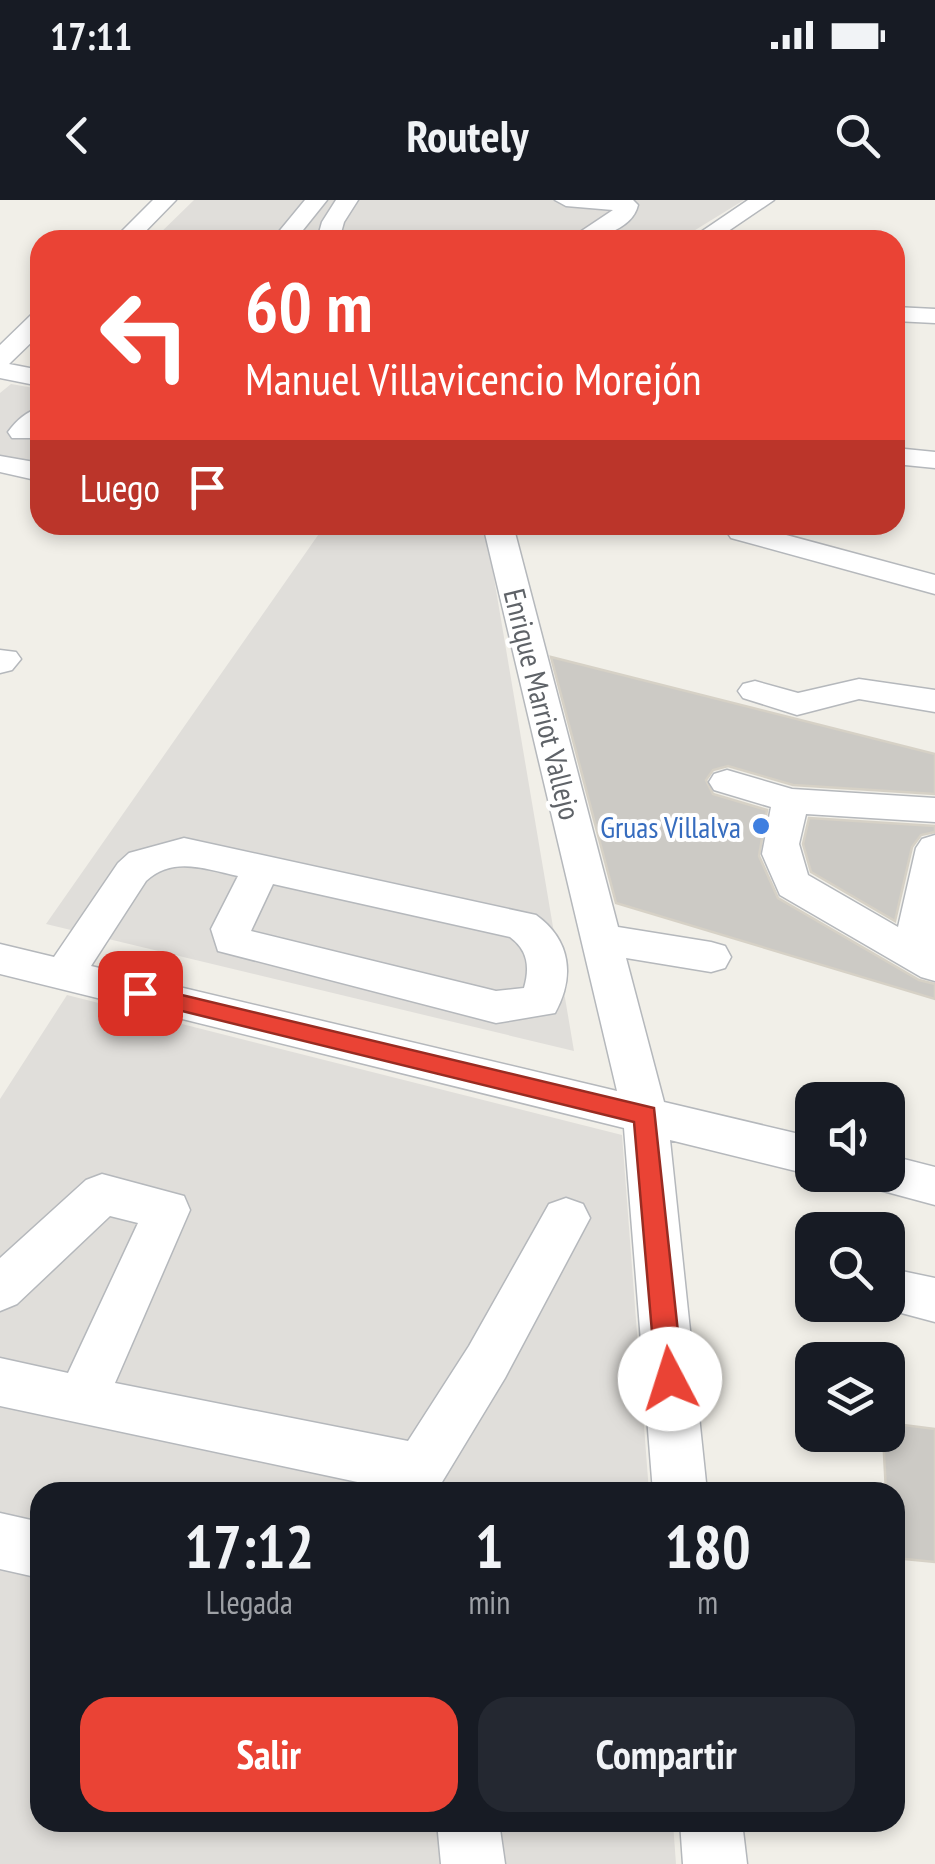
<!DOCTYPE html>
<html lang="es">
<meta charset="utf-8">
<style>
:root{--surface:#171b24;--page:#242831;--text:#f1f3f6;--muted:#9ea1a6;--accent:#ea4335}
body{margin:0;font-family:"PT Sans Narrow",sans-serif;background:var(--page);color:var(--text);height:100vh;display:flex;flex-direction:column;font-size:38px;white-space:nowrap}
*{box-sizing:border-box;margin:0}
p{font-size:32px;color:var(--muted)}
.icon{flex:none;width:55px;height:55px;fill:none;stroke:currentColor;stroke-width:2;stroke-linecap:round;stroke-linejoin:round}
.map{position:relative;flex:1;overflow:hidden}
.drawer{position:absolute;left:30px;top:1282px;width:875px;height:350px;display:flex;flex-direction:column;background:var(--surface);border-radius:30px;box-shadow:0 5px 15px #0003}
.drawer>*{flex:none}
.top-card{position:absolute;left:30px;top:30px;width:875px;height:305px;border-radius:30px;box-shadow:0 5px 15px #0003;background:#ea4335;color:#fff;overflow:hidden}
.buttons{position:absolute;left:795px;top:882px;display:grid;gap:20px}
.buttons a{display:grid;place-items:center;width:110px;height:110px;border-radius:20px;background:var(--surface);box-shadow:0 5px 15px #0003;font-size:50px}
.pin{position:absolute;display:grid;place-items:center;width:85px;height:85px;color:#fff;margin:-42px;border-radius:20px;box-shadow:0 5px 15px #0006}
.me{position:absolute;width:110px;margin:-55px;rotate:355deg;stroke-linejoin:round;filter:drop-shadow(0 0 8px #0008)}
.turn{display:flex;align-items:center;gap:35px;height:210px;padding:0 50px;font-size:45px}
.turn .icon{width:130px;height:130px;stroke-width:2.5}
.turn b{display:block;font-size:70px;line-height:85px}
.then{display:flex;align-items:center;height:95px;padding:0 50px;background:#0003;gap:20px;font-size:38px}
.eta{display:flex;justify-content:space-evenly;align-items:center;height:170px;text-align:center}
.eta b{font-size:60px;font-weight:700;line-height:70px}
.primary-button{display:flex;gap:20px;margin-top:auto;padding:20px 50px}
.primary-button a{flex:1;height:115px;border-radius:30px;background:var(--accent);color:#fff;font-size:40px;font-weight:700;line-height:115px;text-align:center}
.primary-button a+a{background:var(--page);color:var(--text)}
.status{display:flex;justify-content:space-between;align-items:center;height:70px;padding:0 50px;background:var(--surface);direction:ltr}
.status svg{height:28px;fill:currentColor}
header{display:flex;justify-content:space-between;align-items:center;height:130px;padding:0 50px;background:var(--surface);font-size:45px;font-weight:700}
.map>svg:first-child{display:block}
</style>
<div class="status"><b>17:11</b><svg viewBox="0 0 49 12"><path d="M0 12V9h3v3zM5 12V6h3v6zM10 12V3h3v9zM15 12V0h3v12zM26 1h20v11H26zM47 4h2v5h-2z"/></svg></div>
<header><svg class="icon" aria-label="back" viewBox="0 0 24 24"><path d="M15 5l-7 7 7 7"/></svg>Routely<svg class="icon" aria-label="search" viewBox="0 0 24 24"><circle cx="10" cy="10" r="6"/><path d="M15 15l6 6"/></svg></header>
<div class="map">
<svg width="935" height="1664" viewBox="0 0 935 1664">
<rect width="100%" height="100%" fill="#f1efe8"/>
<path fill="#e0deda" d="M194 0H744L679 40H153Z
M11 184 40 189V269L0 261V193Z
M312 325H485L574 851 46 724 323 328Z
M67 795 622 935 649 1292H40V1622L673 1623 676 1664H0V899Z"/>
<path fill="#cccac5" stroke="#d6d1c6" stroke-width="2.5" d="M551 457 935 554V594L793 585 728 566 713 570 706 580 713 594 767 610 759 656 778 698 919 780 935 784V799L616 703Z
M809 618 935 626V632L921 635 912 647 895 721 811 672 803 644Z
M888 1223 935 1229V1362L895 1358V1292H886L883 1235H888Z"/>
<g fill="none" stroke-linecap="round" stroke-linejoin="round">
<defs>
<path id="minor" d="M153 0H176L137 40H113Z
M305 0H327L295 40H272Z
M336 0H358L344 22 339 40H317L322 22Z
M555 0H633L638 5C632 32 591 40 568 40L613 10 566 6Z
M748 0H774L715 40H689Z
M895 107 935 109V123L895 121Z
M40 113V134L9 164 40 170V186L0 178V145L31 115Z
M40 208V230L32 238H12L8 232C16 221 27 211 40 208Z
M895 248 935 252V268L895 264Z
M0 256 40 263V281L0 272Z
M483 325H513L618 727 711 742 725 746 731 757 725 768 711 772 626 758 664 902 812 937V975L670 940 707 1292H653L624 928 0 774V744L54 757 118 663 129 653 184 638 536 715C571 740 575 777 555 813L496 823 218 751 211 729 238 676C205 669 173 656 146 681L91 766 617 891ZM273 684 510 737C528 750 530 767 524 788L496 791 251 731Z
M734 325 753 326 935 375V394L731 338 727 332Z
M0 450 16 452 21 459 12 470 0 473Z
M859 479 935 490V512L859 499 797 515 743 498 738 491 743 484 755 481 798 493Z
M727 570 792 589 935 598V622L806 614 799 644 808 675 898 727 916 648 922 639 935 635V781L921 777 780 695 762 654 771 607 714 590 709 582 714 574Z
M888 955 935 967V1005L872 988 865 975H888Z
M102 974 184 996 190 1010 115 1183 408 1241 469 1146 549 1004 566 998 583 1004 590 1018 505 1178 436 1292H379L381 1287 0 1206V1158L68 1173 138 1023 110 1016 17 1104 0 1111V1058L86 980Z
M892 1069 935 1078V1122L875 1106 888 1105V1071Z
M0 1313 40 1322V1378L0 1369Z
M437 1622H499L505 1664H441Z
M680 1622H742L747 1664H683Z"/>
</defs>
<use href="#minor" stroke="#b5b8bc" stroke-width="3"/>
<use href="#minor" fill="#fff" fill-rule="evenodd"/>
</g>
<path fill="#ea4335" stroke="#982c22" stroke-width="2.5" d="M140 785 654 908 683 1179 679 1188 670 1192 660 1188 656 1179 634 922 133 799 129 793Z"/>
<circle fill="#3f7fe0" stroke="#fff" stroke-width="4" cx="761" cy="626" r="10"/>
<g text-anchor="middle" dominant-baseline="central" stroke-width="8" stroke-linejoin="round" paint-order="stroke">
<g font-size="30" fill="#5f6368" stroke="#fff">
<text transform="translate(543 504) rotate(76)">Enrique Marriot Vallejo</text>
</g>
<g font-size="30" fill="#366cbe" stroke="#fff" text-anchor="end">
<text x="741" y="626">Gruas Villalva</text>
</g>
</g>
</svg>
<div class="buttons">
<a><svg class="icon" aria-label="sound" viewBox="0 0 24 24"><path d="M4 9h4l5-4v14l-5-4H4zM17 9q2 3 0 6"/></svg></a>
<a><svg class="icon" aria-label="search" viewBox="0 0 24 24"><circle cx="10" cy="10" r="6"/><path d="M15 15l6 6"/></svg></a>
<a><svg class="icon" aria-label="layers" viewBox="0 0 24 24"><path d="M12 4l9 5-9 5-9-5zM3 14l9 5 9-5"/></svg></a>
</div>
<div class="pin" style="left:140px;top:793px;background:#d93025"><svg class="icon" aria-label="arrive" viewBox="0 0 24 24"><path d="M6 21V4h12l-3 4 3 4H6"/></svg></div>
<svg class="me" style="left:670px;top:1179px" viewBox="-20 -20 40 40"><circle r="19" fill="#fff"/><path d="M0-13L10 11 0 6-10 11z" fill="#ea4335"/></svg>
<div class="top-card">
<div class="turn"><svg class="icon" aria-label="left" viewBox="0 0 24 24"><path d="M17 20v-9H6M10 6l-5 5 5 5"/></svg><div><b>60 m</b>Manuel Villavicencio Morejón</div></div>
<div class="then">Luego<svg class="icon" aria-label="arrive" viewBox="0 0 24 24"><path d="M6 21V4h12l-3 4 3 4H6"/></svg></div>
</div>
<section class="drawer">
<div class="eta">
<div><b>17:12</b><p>Llegada</p></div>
<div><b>1</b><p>min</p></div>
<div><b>180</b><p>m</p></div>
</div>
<div class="primary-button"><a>Salir</a><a>Compartir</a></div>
</section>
</div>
